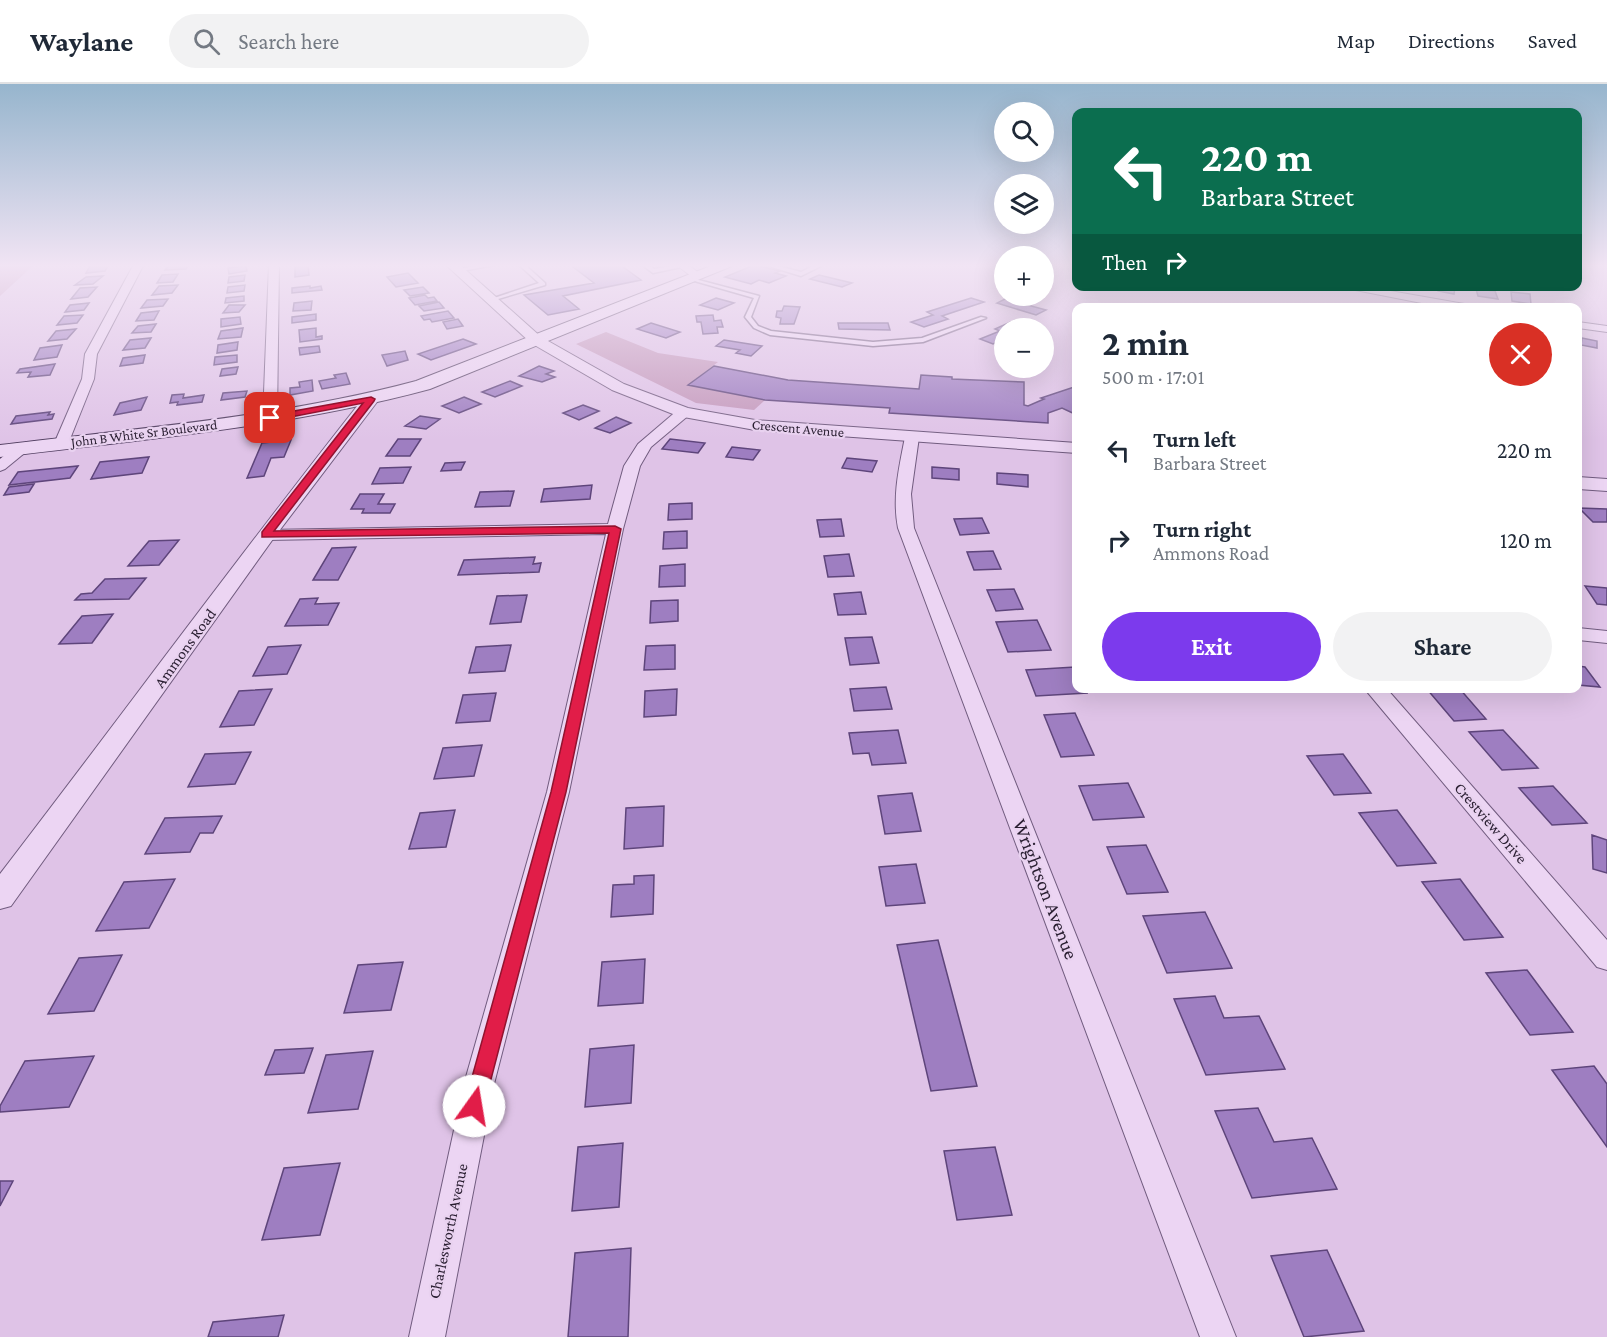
<!DOCTYPE html>
<meta charset="utf-8">
<style>
:root{--surface:#fff;--page:#f2f2f3;--text:#1f2937;--muted:#747a83;--line:#e0e1e3;--accent:#7c3aed}
body{margin:0;font-family:"Crimson Pro",serif;background:var(--page);color:var(--text);height:100vh;display:flex;flex-direction:column;font-size:22px;white-space:nowrap}
*{box-sizing:border-box;margin:0}
p{font-size:20px;color:var(--muted)}
.icon{flex:none;width:33px;height:33px;fill:none;stroke:currentColor;stroke-width:2;stroke-linecap:round;stroke-linejoin:round}
.map{position:relative;flex:1;overflow:hidden}
.details{position:absolute;left:1072px;top:219px;width:510px;height:390px;display:flex;flex-direction:column;background:var(--surface);border-radius:12px;box-shadow:0 6px 24px #0002}
.details>*{flex:none}
.hud{position:absolute;left:1072px;top:24px;width:510px;height:183px;border-radius:12px;box-shadow:0 6px 24px #0002;background:#0b6e4f;color:#fff;overflow:hidden}
.fabs{position:absolute;left:994px;top:18px;display:grid;gap:12px}
.fabs a{display:grid;place-items:center;width:60px;height:60px;border-radius:50%;background:var(--surface);box-shadow:0 6px 24px #0002;font-size:30px}
.pin{position:absolute;display:grid;place-items:center;width:51px;height:51px;color:#fff;margin:-26px;border-radius:12px;box-shadow:0 3px 9px #0006}
.me{position:absolute;width:66px;margin:-33px;rotate:13deg;stroke-linejoin:round;filter:drop-shadow(0 0 4px #0008)}
.turn{display:flex;align-items:center;gap:21px;height:126px;padding:0 30px;font-size:27px}
.turn .icon{width:78px;height:78px;stroke-width:2.5}
.turn b{display:block;font-size:42px;line-height:51px}
.then{display:flex;align-items:center;height:57px;padding:0 30px;background:#0003;gap:12px;font-size:22px}
.round{display:grid;place-items:center;flex:none;width:63px;height:63px;border-radius:32px;background:var(--page)}
.headline{display:flex;align-items:center;justify-content:space-between;height:102px;padding:0 30px}
h1{font-size:36px;font-weight:700;line-height:45px}
.primary-button{display:flex;gap:12px;margin-top:auto;padding:12px 30px}
.primary-button a{flex:1;height:69px;border-radius:36px;background:var(--accent);color:#fff;font-size:24px;font-weight:700;line-height:69px;text-align:center}
.primary-button a+a{background:var(--page);color:var(--text)}
ul{padding:0;list-style:none}
li{display:flex;align-items:center;gap:18px;height:90px;padding:0 30px}
li div{flex:1}
li b{display:block;font-size:22px}
li em{font-style:normal}
header{display:flex;align-items:center;gap:36px;box-sizing:border-box;height:84px;padding:0 30px;background:var(--surface);border-bottom:2px solid var(--line)}
header strong{font-size:28px}
nav{display:flex;gap:33px;margin-inline-start:auto;font-size:21px}
.search{width:420px;height:54px;background:var(--page);display:flex;align-items:center;gap:15px;box-sizing:border-box;padding:0 21px;border-radius:33px;color:var(--muted);font-size:22px}
.map>svg:first-child{display:block}
</style>
<header>
<strong>Waylane</strong>
<div class="search"><svg class="icon" aria-label="search" viewBox="0 0 24 24"><circle cx="10" cy="10" r="6"/><path d="M15 15l6 6"/></svg>Search here</div>
<nav><a>Map</a><a>Directions</a><a>Saved</a></nav>
</header>
<div class="map">
<svg width="1607" height="1253" viewBox="0 0 1607 1253">
<rect width="100%" height="100%" fill="#dfc3e7"/>
<path fill="#c499bc" d="M0 180H35L0 212Z
M606 248 658 269 718 278 689 300 765 316 754 326 696 319 576 260Z"/>
<path fill="#9e7ec1" stroke="#5e457b" stroke-width="1.5" d="M91 180H109L105 187 86 189Z
M189 180 186 185 165 186 169 181Z
M308 180 309 191 295 193V181Z
M580 180H619L641 196 563 212 579 225 548 231 524 211 594 199 572 182Z
M754 181 780 187 775 189 786 192 769 199 759 196 751 200 725 193Z
M246 182 247 187 229 190 228 184Z
M408 189 418 199 396 203 387 193Z
M178 190 173 198 157 199 162 191Z
M245 191 244 197 228 199 229 193Z
M819 191 852 199 842 203 810 195Z
M103 192 93 200 75 201 86 193Z
M178 201 172 209 152 211 159 202Z
M245 201 244 207 227 209 228 203Z
M310 202V204L321 202 322 206 292 209V204Z
M1439 202 1455 203 1454 210 1438 207Z
M97 203 88 213 71 215 80 204Z
M423 203 429 209 410 212 404 206Z
M1476 205 1495 207 1498 215 1478 212Z
M1511 208 1530 210 1531 220 1512 217Z
M425 211 428 214 434 213 437 217 415 221 409 214Z
M244 212V217L225 219 226 214Z
M716 214 734 219 718 226 700 221Z
M971 214 984 218 942 232 948 235 924 243 911 238 933 231 927 228Z
M168 215 163 222 141 224 147 216Z
M1005 215 1020 219 1046 226 1036 231 997 219Z
M312 217 311 226 293 227 294 219Z
M439 218 444 224 424 227 419 222Z
M89 219 84 226 65 228 70 221Z
M229 221H245L239 228 223 229Z
M784 222 800 223 794 240H780L781 234 776 233 777 227H782Z
M159 227 154 236 136 237 141 229Z
M448 227 454 234 432 238 430 235 424 236 421 232Z
M316 230V236L292 239V233Z
M83 231 77 239 57 241 64 232Z
M713 231 714 237 721 236 723 243H717L718 249 703 250 701 238H697L696 232Z
M240 233 241 240 221 243V235Z
M458 235 463 242 447 245 443 238Z
M1015 236 1033 242 1027 244H1005V254L993 260 980 255 1000 247 995 245Z
M651 239 680 248 666 254 637 245Z
M838 239H888L890 246 839 245Z
M156 240 151 248 132 249 138 242Z
M243 244 241 253 218 255 221 247Z
M316 244V253L322 252V255L300 258 299 246Z
M76 245 67 255 48 257 56 247Z
M151 254 145 264 123 266 130 256Z
M1582 254 1597 257V264L1581 261Z
M463 255 476 260 431 276 418 270Z
M724 256 762 262 751 272 736 269 740 266 716 262Z
M238 258 237 266 217 269 218 261Z
M62 261 57 273 34 276 40 264Z
M319 262 320 268 300 271 299 264Z
M405 267 408 276 387 282 382 271Z
M145 271 143 279 120 282 123 274Z
M237 271V278L214 281 215 273Z
M55 280 50 291 28 293 31 288 17 289 20 285Z
M539 282 554 287 546 290 555 293 542 298 519 292Z
M714 282 788 296 919 305 921 291 952 293V295L1024 298V321L1028 322 1044 315 1041 314 1077 302V331L1062 324 1048 329V339L889 329 890 324 765 316 688 301Z
M238 283 236 290 220 292 222 285Z
M346 289 350 300 322 305 319 297 336 294 334 291Z
M312 296 313 307 290 311V304L300 303 299 298Z
M510 297 522 302 495 313 482 308Z
M247 307 245 313 221 316 223 309Z
M184 310 183 314 204 311 202 318 177 321 178 318 170 319 172 311Z
M147 313 141 326 114 331 120 319Z
M464 313 481 320 459 329 442 322Z
M583 321 599 327 579 336 563 329Z
M50 328 48 331 54 330 52 335 11 340 16 332Z
M420 332 440 335 426 345 405 342Z
M616 333 631 339 610 349 595 344Z
M398 355H421L410 372H386Z
M670 355 705 359 698 369 662 365Z
M291 356 284 373 271 374 264 392 247 394 262 359Z
M732 363 760 366 753 376 726 373Z
M149 373 142 389 91 395 100 378Z
M847 374 877 377 872 388 842 384Z
M465 378 461 386 441 387 445 379Z
M78 382 70 394 9 401 18 388Z
M411 383 403 399 372 400 380 384Z
M932 383 959 385V396L932 394Z
M997 389 1028 391V403L997 400Z
M34 400 29 408 4 411 9 403Z
M592 401 590 415 541 418 544 405Z
M514 407 510 422 475 423 480 408Z
M360 410H384L378 420H395L390 429H362L364 425H351Z
M692 419V435L668 436 669 420Z
M1579 424 1607 425V438H1593Z
M982 434 989 449 960 451 954 435Z
M841 435 844 452 820 453 817 436Z
M687 447V464L663 465 664 448Z
M179 456 159 481 128 482 149 457Z
M356 463 338 496H313L332 464Z
M993 467 1001 485 974 486 967 468Z
M849 470 854 492 828 493 824 472Z
M535 473 533 480 541 479 539 488 458 491 464 476Z
M685 480V502L659 503 660 482Z
M146 494 129 515 75 516 81 510 92 509 105 495Z
M1585 502 1607 504V521L1597 520Z
M1014 505 1023 525 996 527 987 506Z
M861 508 866 530 838 531 834 510Z
M527 511 521 538 490 540 497 512Z
M318 514 315 520 339 519 328 541 285 542 300 515Z
M678 516V537L650 539 651 517Z
M113 530 92 559 59 560 82 532Z
M1037 536 1051 566 1008 568 996 538Z
M872 553 879 579 850 581 845 554Z
M301 561 287 590 253 592 268 563Z
M511 561 505 587 469 589 476 563Z
M675 561V585L644 586 646 562Z
M1578 582 1585 583 1600 603 1578 601Z
M1075 583 1077 604H1085L1087 609 1036 612 1026 586Z
M886 603 892 625 854 627 850 605Z
M1426 604H1459L1486 635 1454 637Z
M272 605 254 641 220 643 239 607Z
M677 605 676 631 644 633 645 607Z
M496 609 490 637 456 639 463 611Z
M1075 629 1094 671 1061 673 1044 631Z
M898 646 906 679 872 681 869 669 853 670 849 649Z
M1503 646 1538 684 1502 686 1469 648Z
M482 661 474 692 434 695 443 664Z
M251 668 235 700 188 703 205 670Z
M1343 670 1371 709 1334 711 1307 672Z
M1128 699 1144 733 1093 736 1079 702Z
M1553 702 1587 739 1552 741 1519 704Z
M912 709 921 747 885 750 878 712Z
M664 722 663 762 624 765 626 724Z
M455 726 446 763 409 765 420 729Z
M1397 726 1436 779 1397 782 1359 729Z
M222 732 213 749H200L190 768 145 770 165 734Z
M1592 751 1607 756V789L1593 785Z
M1146 761 1168 808 1127 810 1107 763Z
M916 780 925 819 886 822 879 783Z
M654 791 653 830 611 833 613 801 634 800V792Z
M175 795 149 844 96 847 124 798Z
M1460 795 1503 853 1464 856 1422 798Z
M1205 828 1232 884 1167 889 1143 832Z
M938 856 977 1002 931 1007 897 861Z
M122 871 94 927 48 930 79 874Z
M645 875 643 919 598 922 602 878Z
M403 878 391 926 344 929 358 881Z
M1527 886 1573 948 1530 951 1486 889Z
M1215 912 1224 934 1259 932 1285 985 1206 991 1174 915Z
M634 961 631 1019 585 1023 590 965Z
M313 964 304 989 265 991 275 966Z
M373 967 358 1025 308 1029 326 971Z
M94 972 69 1023 0 1028V1022L25 977Z
M1594 982 1607 1000V1063L1552 986Z
M1258 1024 1274 1058 1312 1054 1337 1105 1252 1114 1215 1027Z
M623 1059 619 1123 572 1127 578 1063Z
M995 1063 1012 1131 957 1136 944 1067Z
M340 1079 320 1151 262 1156 284 1084Z
M0 1097H13L0 1122Z
M631 1164 628 1253H568L575 1169Z
M1327 1166 1364 1247 1304 1253 1271 1172Z
M284 1231 278 1253H208L213 1238Z"/>
<g fill="none" stroke-linecap="round" stroke-linejoin="round">
<defs>
<path id="service" d="M484 180H499L457 188 454 186Z
M518 180H524L545 199V201L488 218V216L539 199Z
M641 180H647L654 185 683 180 686 182 653 189Z
M762 180H771L801 188 813 182 808 180 821 182 801 192Z
M691 194 759 212 751 233 758 242 771 247 873 258 922 254 981 233 986 234 923 258 873 262 770 251 754 244 745 233 754 214 691 196Z"/>
<path id="minor" d="M134 180H144L97 270 94 295 68 360 66 363H56L54 360 82 295 85 270Z
M269 180H279L277 334 270 338 263 334Z
M675 180H687L704 193 695 195Z
M1335 202H1362L1470 221 1475 224H1447Z
M1578 238 1607 242V248L1578 244Z
M684 324 689 325 691 328 689 331 651 363 640 382 623 445 569 708 494 1000 445 1253H409L464 1000 547 708 606 450 266 456 258 451 266 446 608 440 624 382 638 360 679 325Z
M912 349 919 353 911 410 914 444 1236 1253H1200L898 444C892 413 899 384 905 353Z
M22 360 27 361 29 364 27 367 5 385 0 387V375L17 361Z
M1578 544 1607 547V559L1578 556Z
M1364 604H1386L1607 856V886L1597 883Z"/>
<path id="tertiary" d="M445 180H459L541 253 624 300 688 324 755 336 1077 359V369L755 346 678 332 612 306 531 259Z
M371 310 377 312 379 315 377 318 273 455 11 822 0 825V790C122 631 241 469 365 312Z
M1578 393 1607 395V407L1578 405Z"/>
<path id="secondary" d="M716 180H737L430 305C289 343 144 355 0 373V361C139 344 281 333 416 297Z"/>
</defs>
<use href="#service" stroke="#715c7f" stroke-width="3"/>
<use href="#minor" stroke="#715c7f" stroke-width="2"/>
<use href="#tertiary" stroke="#715c7f" stroke-width="2"/>
<use href="#secondary" stroke="#523f61" stroke-width="2"/>
<use href="#service" fill="#ecd5f3" fill-rule="evenodd"/>
<use href="#minor" fill="#ecd5f3" fill-rule="evenodd"/>
<use href="#tertiary" fill="#ecd5f3" fill-rule="evenodd"/>
<use href="#secondary" fill="#ecd5f3" fill-rule="evenodd"/>
</g>
<linearGradient id="sky" x2="0" y2="1"><stop stop-color="#96b5cd"/><stop offset="0.51" stop-color="#f1e4f4"/><stop offset="1" stop-color="#f1e4f4" stop-opacity="0"/></linearGradient>
<rect width="1607" height="356" fill="url(#sky)"/>
<path fill="#e11d48" stroke="#92132f" stroke-width="1.5" d="M371 313 375 315 374 317 274 447 615 442 621 445 566 708 484 1022 481 1029 474 1032 467 1029 464 1022 551 708 609 449 262 453V448L363 319 270 337 267 336V332Z"/>
<g text-anchor="middle" dominant-baseline="central" stroke-width="4.5" stroke-linejoin="round" paint-order="stroke">
<g font-size="14" fill="#291e31" stroke="#e9d2f0">
<text transform="translate(798 344) rotate(5)">Crescent Avenue</text>
<text transform="translate(144 349) rotate(-7)">John B White Sr Boulevard</text>
</g>
<g font-size="16" fill="#291e31" stroke="#e9d2f0">
<text transform="translate(185 564) rotate(-54)">Ammons Road</text>
<text transform="translate(1491 739) rotate(49)">Crestview Drive</text>
<text transform="translate(448 1147) rotate(-78)">Charlesworth Avenue</text>
</g>
<g font-size="20" fill="#291e31" stroke="#e9d2f0">
<text transform="translate(1046 805) rotate(69)">Wrightson Avenue</text>
</g>
</g>
</svg>
<div class="fabs">
<a><svg class="icon" aria-label="search" viewBox="0 0 24 24"><circle cx="10" cy="10" r="6"/><path d="M15 15l6 6"/></svg></a>
<a><svg class="icon" aria-label="layers" viewBox="0 0 24 24"><path d="M12 4l9 5-9 5-9-5zM3 14l9 5 9-5"/></svg></a>
<a>+</a>
<a>−</a>
</div>
<div class="pin" style="left:270px;top:334px;background:#d93025"><svg class="icon" aria-label="arrive" viewBox="0 0 24 24"><path d="M6 21V4h12l-3 4 3 4H6"/></svg></div>
<svg class="me" style="left:474px;top:1022px" viewBox="-20 -20 40 40"><circle r="19" fill="#fff"/><path d="M0-13L10 11 0 6-10 11z" fill="#e11d48"/></svg>
<div class="hud">
<div class="turn"><svg class="icon" aria-label="left" viewBox="0 0 24 24"><path d="M17 20v-9H6M10 6l-5 5 5 5"/></svg><div><b>220 m</b>Barbara Street</div></div>
<div class="then">Then<svg class="icon" aria-label="right" viewBox="0 0 24 24"><path d="M7 20v-9h11M14 6l5 5-5 5"/></svg></div>
</div>
<section class="details">
<div class="headline"><div><h1>2 min</h1><p>500 m · 17:01</p></div><a class="round" style="background:#d93025;color:#fff"><svg class="icon" aria-label="close" viewBox="0 0 24 24"><path d="M6 6l12 12M18 6L6 18"/></svg></a></div>
<ul>
<li><svg class="icon" aria-label="left" viewBox="0 0 24 24"><path d="M17 20v-9H6M10 6l-5 5 5 5"/></svg><div><b>Turn left</b><p>Barbara Street</p></div><em>220 m</em></li>
<li><svg class="icon" aria-label="right" viewBox="0 0 24 24"><path d="M7 20v-9h11M14 6l5 5-5 5"/></svg><div><b>Turn right</b><p>Ammons Road</p></div><em>120 m</em></li>
</ul>
<div class="primary-button"><a>Exit</a><a>Share</a></div>
</section>
</div>
